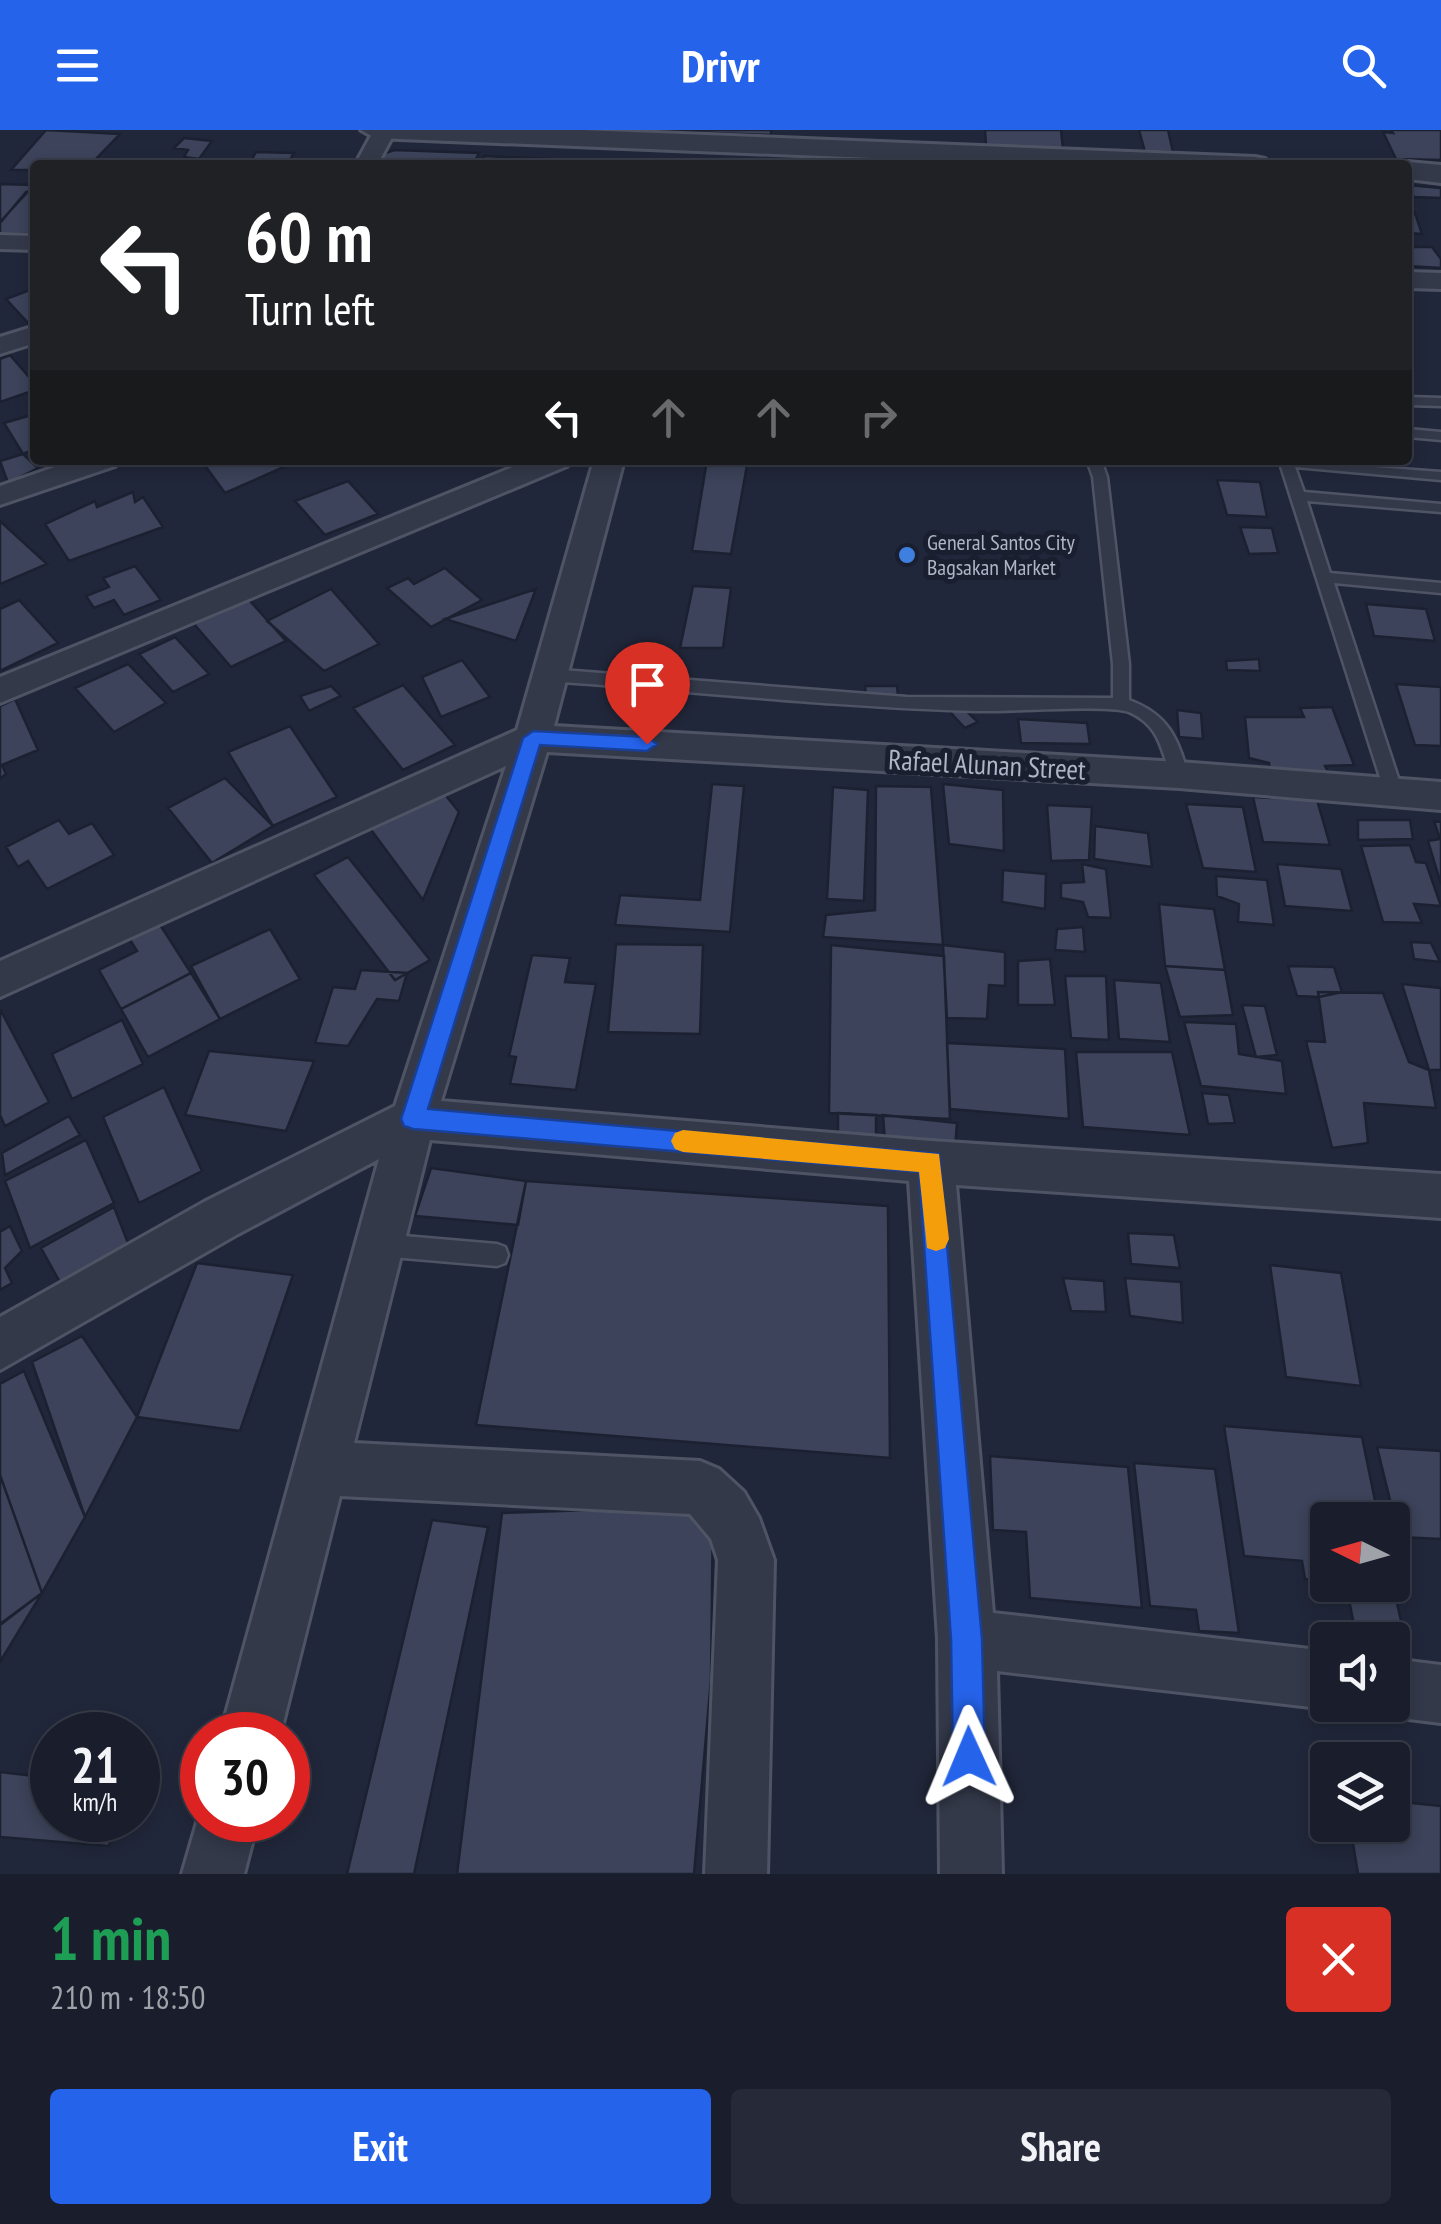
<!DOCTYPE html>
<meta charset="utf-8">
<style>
:root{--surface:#191d2c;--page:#262a38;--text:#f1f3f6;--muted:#9fa2a9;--line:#373b48;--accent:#2563eb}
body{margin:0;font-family:"PT Sans Narrow",sans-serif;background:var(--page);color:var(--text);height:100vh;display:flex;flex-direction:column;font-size:38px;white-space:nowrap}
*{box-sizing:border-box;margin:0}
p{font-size:32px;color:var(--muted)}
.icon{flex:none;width:55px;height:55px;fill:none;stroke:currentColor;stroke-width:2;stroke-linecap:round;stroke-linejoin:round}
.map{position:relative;height:1744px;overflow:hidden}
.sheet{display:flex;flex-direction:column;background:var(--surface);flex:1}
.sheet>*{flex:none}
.top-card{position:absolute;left:30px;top:30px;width:1382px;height:305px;border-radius:10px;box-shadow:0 5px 15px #0003,0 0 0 2px var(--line);background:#202124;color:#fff;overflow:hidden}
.needle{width:65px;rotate:275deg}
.controls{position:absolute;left:1310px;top:1372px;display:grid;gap:20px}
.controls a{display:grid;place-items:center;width:100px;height:100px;border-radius:10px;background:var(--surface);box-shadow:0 5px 15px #0003,0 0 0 2px var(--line);font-size:50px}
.speed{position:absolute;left:30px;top:1582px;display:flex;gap:20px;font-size:50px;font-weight:700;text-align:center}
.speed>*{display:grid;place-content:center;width:130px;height:130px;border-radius:50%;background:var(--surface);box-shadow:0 5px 15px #0003,0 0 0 2px var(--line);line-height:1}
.speed small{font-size:25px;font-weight:400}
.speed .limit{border:15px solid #d22;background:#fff;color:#111}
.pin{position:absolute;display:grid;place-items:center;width:85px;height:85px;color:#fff;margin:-102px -42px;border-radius:50% 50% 50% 0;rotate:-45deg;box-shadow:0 0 10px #0007}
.pin .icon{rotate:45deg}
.me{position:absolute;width:110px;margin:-55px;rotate:359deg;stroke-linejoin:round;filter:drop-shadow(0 0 8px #0008)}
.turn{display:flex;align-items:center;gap:35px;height:210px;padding:0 50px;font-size:45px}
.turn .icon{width:130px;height:130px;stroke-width:2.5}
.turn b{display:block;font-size:70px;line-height:85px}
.lanes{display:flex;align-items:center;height:95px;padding:0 50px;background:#0003;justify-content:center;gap:50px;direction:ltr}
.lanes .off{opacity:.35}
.round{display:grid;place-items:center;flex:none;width:105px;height:105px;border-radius:10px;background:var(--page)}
.summary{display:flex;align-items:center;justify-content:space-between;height:170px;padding:0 50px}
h1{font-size:60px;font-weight:700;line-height:75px;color:#1e9e55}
.primary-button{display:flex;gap:20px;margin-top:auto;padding:20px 50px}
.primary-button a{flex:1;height:115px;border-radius:10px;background:var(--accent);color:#fff;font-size:40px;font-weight:700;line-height:115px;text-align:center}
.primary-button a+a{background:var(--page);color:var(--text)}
header{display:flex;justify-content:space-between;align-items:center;height:130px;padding:0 50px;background:var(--accent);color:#fff;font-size:45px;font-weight:700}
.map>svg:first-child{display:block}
</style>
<header><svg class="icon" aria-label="menu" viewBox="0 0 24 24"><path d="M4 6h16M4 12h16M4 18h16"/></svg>Drivr<svg class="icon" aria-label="search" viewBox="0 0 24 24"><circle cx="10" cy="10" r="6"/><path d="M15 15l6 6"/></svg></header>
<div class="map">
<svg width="1441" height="1744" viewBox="0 0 1441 1744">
<rect width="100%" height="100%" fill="#21273a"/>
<path fill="#3c435a" stroke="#1c2131" stroke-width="2.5" d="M46 0 120 4 90 35H35V40H11Z
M625 0H771V5Z
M985 0H1061L1063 19 986 15Z
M1139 0H1168L1173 22H1145Z
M1391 0H1441V30L1396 29 1383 2 1393 3Z
M184 8 212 11 199 29 184 27 188 20 174 18Z
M394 20 479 23 473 35H377L383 24Z
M256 22 294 23 287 35H248Z
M484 26 548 29 546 35H480Z
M108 29 163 30 160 35H103Z
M0 54 34 55 0 92Z
M1408 55 1441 58V68L1414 67Z
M26 62 35 63V97L30 104H0V93Z
M1408 72 1416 86 1422 104 1408 103Z
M1408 117H1432L1441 129V138L1408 136Z
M35 158V193L30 195 6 169Z
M10 225 35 254V260L0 272V229Z
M35 284V319L23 324 4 293Z
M23 324 38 338 8 353 0 331Z
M201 330H280L284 337 225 363Z
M707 330H748L731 424 692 421Z
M1217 350 1260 352 1267 387 1227 385Z
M348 351 378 384 325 405 295 371Z
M133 362 135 372 143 367 163 397 69 431 45 394 95 371 97 377Z
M0 391 47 434 0 454Z
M1240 397 1272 398 1278 423 1249 424Z
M135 436 161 470 124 485 114 470 94 478 86 466 109 457 103 448Z
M445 438 482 470 431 497 387 458 408 448 414 454Z
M693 456 731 458 723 518H680Z
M331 459 379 514 324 541 267 491Z
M536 459 516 511 445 489Z
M242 462 286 511 231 537 188 487Z
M19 470 58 513 0 541V479Z
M1366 474 1426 479 1435 511 1374 506Z
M175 507 209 544 173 562 139 524Z
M1259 529 1260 541 1227 540 1226 531Z
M462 530 490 567 441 587 422 547Z
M128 534 166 573 114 602 75 558Z
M1396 554 1441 557V616L1415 615Z
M403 555 455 615 403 640 353 578Z
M331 556 341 566 309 581 300 566Z
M865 556H897L898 566H866Z
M15 569 38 620 2 635 6 644 0 649V576Z
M962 577 978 592 965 598 950 582Z
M1332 577 1354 635 1325 636 1332 649 1270 645 1269 633 1249 628 1245 587H1304L1300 578Z
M1177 580 1201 583 1203 609 1179 607Z
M1018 589 1087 593 1090 614 1021 613Z
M290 596 337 667 273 696 228 622Z
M225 648 273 696 212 733 168 678Z
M712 654 744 656 730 802 615 795 620 765 700 770Z
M943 654 1003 660 1004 721 949 714Z
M876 656 931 657 943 815 823 807 826 785 875 780Z
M439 657 459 682 423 770 366 693Z
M833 657 868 660 864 771 827 769Z
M1253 667 1317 670 1330 715 1263 712Z
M1186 674 1243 677 1256 742 1203 738Z
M1047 675 1092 677 1089 730 1051 731Z
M59 690 69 704 92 693 114 725 47 759 28 731 18 737 6 717Z
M1358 690H1410L1413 709 1358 710Z
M1434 691 1441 692V754L1428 711 1440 709Z
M1095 696 1148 703 1152 737 1094 729Z
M1410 715 1416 732 1426 733 1441 776 1414 774 1422 793 1383 792 1361 716Z
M348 727 430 830 395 850 314 745Z
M1082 734 1106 739 1111 788 1088 787 1083 772 1061 768V753L1084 752Z
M1277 734 1341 739 1352 781 1285 776Z
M1003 740 1046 744 1045 779 1002 772Z
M1216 746 1267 750 1274 795 1238 792 1239 774 1217 766Z
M1159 774 1214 779 1225 840 1165 836Z
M157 790 191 843 121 879 99 840 137 821 127 805Z
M1083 797 1085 822 1055 820 1057 799Z
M270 799 300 849 220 889 191 836Z
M1411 812 1431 813 1440 832 1414 829Z
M616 814 703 815 700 904 608 902Z
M831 815 944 826 950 989 829 983Z
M943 815 1005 822V856L989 855 987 889 947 888Z
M532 825 570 828 565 852 596 854 576 960 510 954 516 927 509 926Z
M1050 829 1055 875H1018V831Z
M1165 836 1225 840 1233 885 1180 887Z
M1288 836 1334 837 1342 862 1319 867 1297 866Z
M361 840 407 843 399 871 377 869 348 916 315 913 333 857 355 859Z
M191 843 220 889 148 927 121 879Z
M1065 846H1106L1109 910 1071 908Z
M1114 850 1161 853 1170 912 1119 909Z
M1402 854 1441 858V940H1429Z
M1318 862 1383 863 1409 932 1429 940 1436 978 1364 973 1368 1013 1332 1018 1306 911 1325 912Z
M1242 875 1265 876 1277 925 1256 927Z
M0 879 49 972 5 996 0 985Z
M122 890 143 934 72 969 52 924Z
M1184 892 1236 894 1239 924 1282 931 1286 964 1201 956Z
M947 913 1065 919 1069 989 950 979Z
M209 921 314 931 286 1001 185 985Z
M1076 922H1172L1190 1005 1083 997Z
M164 957 202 1041 139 1073 103 987Z
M1202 963 1229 965 1235 993 1208 994Z
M838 983 876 985V1009L838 1003Z
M883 985 957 993 955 1018 885 1013Z
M69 986 80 1005 5 1045 2 1023Z
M86 1010 114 1073 30 1118 5 1051Z
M431 1038 526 1051 518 1095 415 1086Z
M526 1051 888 1076 890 1328 476 1295Z
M114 1077 128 1113 62 1156 41 1118Z
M10 1096 22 1121 5 1138 12 1153 0 1160V1102Z
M1128 1103 1174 1105 1180 1138 1131 1134Z
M197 1133 293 1145 240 1301 137 1287Z
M1270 1135 1341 1143 1361 1256 1286 1247Z
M1063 1148 1104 1151 1106 1182 1071 1181Z
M1125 1148 1181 1152 1183 1193 1130 1186Z
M82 1206 137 1287 85 1387 32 1232Z
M24 1241 85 1387 42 1463 0 1345V1254Z
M1224 1296 1362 1307 1379 1390H1328V1451L1305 1449 1302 1431 1244 1426Z
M1377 1317 1441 1321V1409L1399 1407Z
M990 1326 1128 1337 1142 1478 1030 1468 1026 1402 993 1400Z
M1134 1333 1215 1339 1239 1503 1199 1501 1196 1480 1150 1476Z
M0 1345 42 1463 0 1494Z
M713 1376 711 1549 694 1744H457L502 1383Z
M432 1390 488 1397 414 1744H347Z
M1392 1451 1404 1504 1355 1500 1346 1455H1392Z
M42 1463 0 1532V1495Z
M0 1642 52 1648V1690H115L109 1716 0 1707Z
M1392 1671 1441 1676V1744H1358L1350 1695H1392Z"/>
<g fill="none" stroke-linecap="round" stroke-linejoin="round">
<defs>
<path id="service" d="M1408 267 1441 268V276L1408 275Z
M1408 299 1441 302V310L1408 307Z
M1087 330H1101L1107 347 1129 534V570C1167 584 1178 607 1188 645L1185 649H1173C1160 621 1162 597 1129 582 1109 574 1007 582 977 581 834 577 691 561 549 551L541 545 549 539 907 567 1113 568V534L1093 347Z
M1279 330 1441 342V350L1295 337 1304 362 1441 374V382L1307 371 1330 443 1441 453V463L1334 453 1403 663 1400 668H1388L1385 663Z
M380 1104 497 1114 505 1117 508 1125 505 1133 497 1136 380 1126 372 1123 369 1115 372 1107Z"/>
<path id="minor" d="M374 0H396L377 35H355Z
M0 105 35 106V120L0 119Z
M1408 142 1441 143V159L1408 158Z
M35 196V213L0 224V207Z
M75 330H119L115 336 0 375V356Z
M530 330H571L567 336 0 573V547Z
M594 330H624L554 596 1179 632 1441 652V680L1179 658 547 622 441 971 931 1011 1441 1044V1088L956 1055 993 1483 1328 1521V1575H1338L1328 1579 997 1541 1002 1744H940L938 1509 909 1051 430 1010 354 1313 700 1331 719 1339 744 1362 759 1388 774 1430 767 1744H705L718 1430 711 1409 690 1384 340 1366 280 1605H220L379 1029 238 1104 0 1240V1187L204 1072 395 976 506 636 0 867V831L517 600Z
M1392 1529 1441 1535V1593L1392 1587 1371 1579 1370 1575H1392Z
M202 1675V1690H258L244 1744H182Z"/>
<path id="tertiary" d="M361 0H582L1255 27 1265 29 1269 35H1044L375 8Z
M1408 32 1441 35V53L1408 49V35H1398Z"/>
</defs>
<use href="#service" stroke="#4f5465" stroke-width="5"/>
<use href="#minor" stroke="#4f5465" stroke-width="6"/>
<use href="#tertiary" stroke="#4f5465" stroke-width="6"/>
<use href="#service" fill="#34394a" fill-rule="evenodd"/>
<use href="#minor" fill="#34394a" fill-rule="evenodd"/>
<use href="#tertiary" fill="#34394a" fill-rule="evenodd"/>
</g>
<path fill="#2563eb" stroke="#184099" stroke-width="2.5" d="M533 601 647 607 657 614 647 621 540 615 428 979 939 1024 982 1509 985 1627 980 1638 969 1643 957 1638 953 1627 951 1509 919 1042 413 999 404 996 401 989 523 608Z"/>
<path fill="#f59e0b" d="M683 1000 939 1024 949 1109 945 1118 936 1121 927 1118 919 1042 683 1022 675 1019 671 1011 675 1003Z"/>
<circle fill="#3f7fe0" stroke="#1a1f2f" stroke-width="4" cx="907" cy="425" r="10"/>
<g text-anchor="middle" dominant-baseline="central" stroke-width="10" stroke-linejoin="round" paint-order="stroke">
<g font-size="22" fill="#afb4c6" stroke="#1a1f2f" text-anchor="start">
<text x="927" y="412">General Santos City<tspan x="927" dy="25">Bagsakan Market</tspan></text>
</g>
<g font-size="28" fill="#afb4c6" stroke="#1a1f2f">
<text transform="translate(987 634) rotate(3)">Rafael Alunan Street</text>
</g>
</g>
</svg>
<div class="controls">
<a><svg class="needle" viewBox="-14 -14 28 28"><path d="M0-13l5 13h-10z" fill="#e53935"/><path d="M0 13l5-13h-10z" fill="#9fa2a9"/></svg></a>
<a><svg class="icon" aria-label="sound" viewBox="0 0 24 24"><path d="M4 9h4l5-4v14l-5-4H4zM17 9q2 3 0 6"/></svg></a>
<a><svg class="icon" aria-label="layers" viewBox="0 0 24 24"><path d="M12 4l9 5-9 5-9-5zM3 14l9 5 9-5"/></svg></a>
</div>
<div class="speed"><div>21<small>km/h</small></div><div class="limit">30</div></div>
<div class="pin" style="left:647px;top:614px;background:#d93025"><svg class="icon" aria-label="arrive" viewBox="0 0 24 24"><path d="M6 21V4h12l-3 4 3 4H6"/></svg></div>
<svg class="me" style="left:969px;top:1627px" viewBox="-20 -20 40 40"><path d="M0-17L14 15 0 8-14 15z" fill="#2563eb" stroke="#fff" stroke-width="4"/></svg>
<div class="top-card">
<div class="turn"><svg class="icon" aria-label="left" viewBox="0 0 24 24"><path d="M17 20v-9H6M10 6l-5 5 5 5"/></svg><div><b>60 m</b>Turn left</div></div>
<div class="lanes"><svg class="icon" aria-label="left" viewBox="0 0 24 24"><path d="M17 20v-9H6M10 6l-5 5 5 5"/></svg><svg class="icon off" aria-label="ahead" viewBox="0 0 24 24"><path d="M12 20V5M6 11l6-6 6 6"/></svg><svg class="icon off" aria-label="ahead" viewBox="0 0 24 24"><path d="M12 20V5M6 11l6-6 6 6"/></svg><svg class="icon off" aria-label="right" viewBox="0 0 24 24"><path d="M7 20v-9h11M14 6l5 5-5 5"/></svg></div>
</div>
</div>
<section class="sheet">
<div class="summary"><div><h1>1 min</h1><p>210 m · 18:50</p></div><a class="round" style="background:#d93025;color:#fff"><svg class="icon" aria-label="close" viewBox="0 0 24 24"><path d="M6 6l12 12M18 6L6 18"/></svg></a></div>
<div class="primary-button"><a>Exit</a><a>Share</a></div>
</section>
